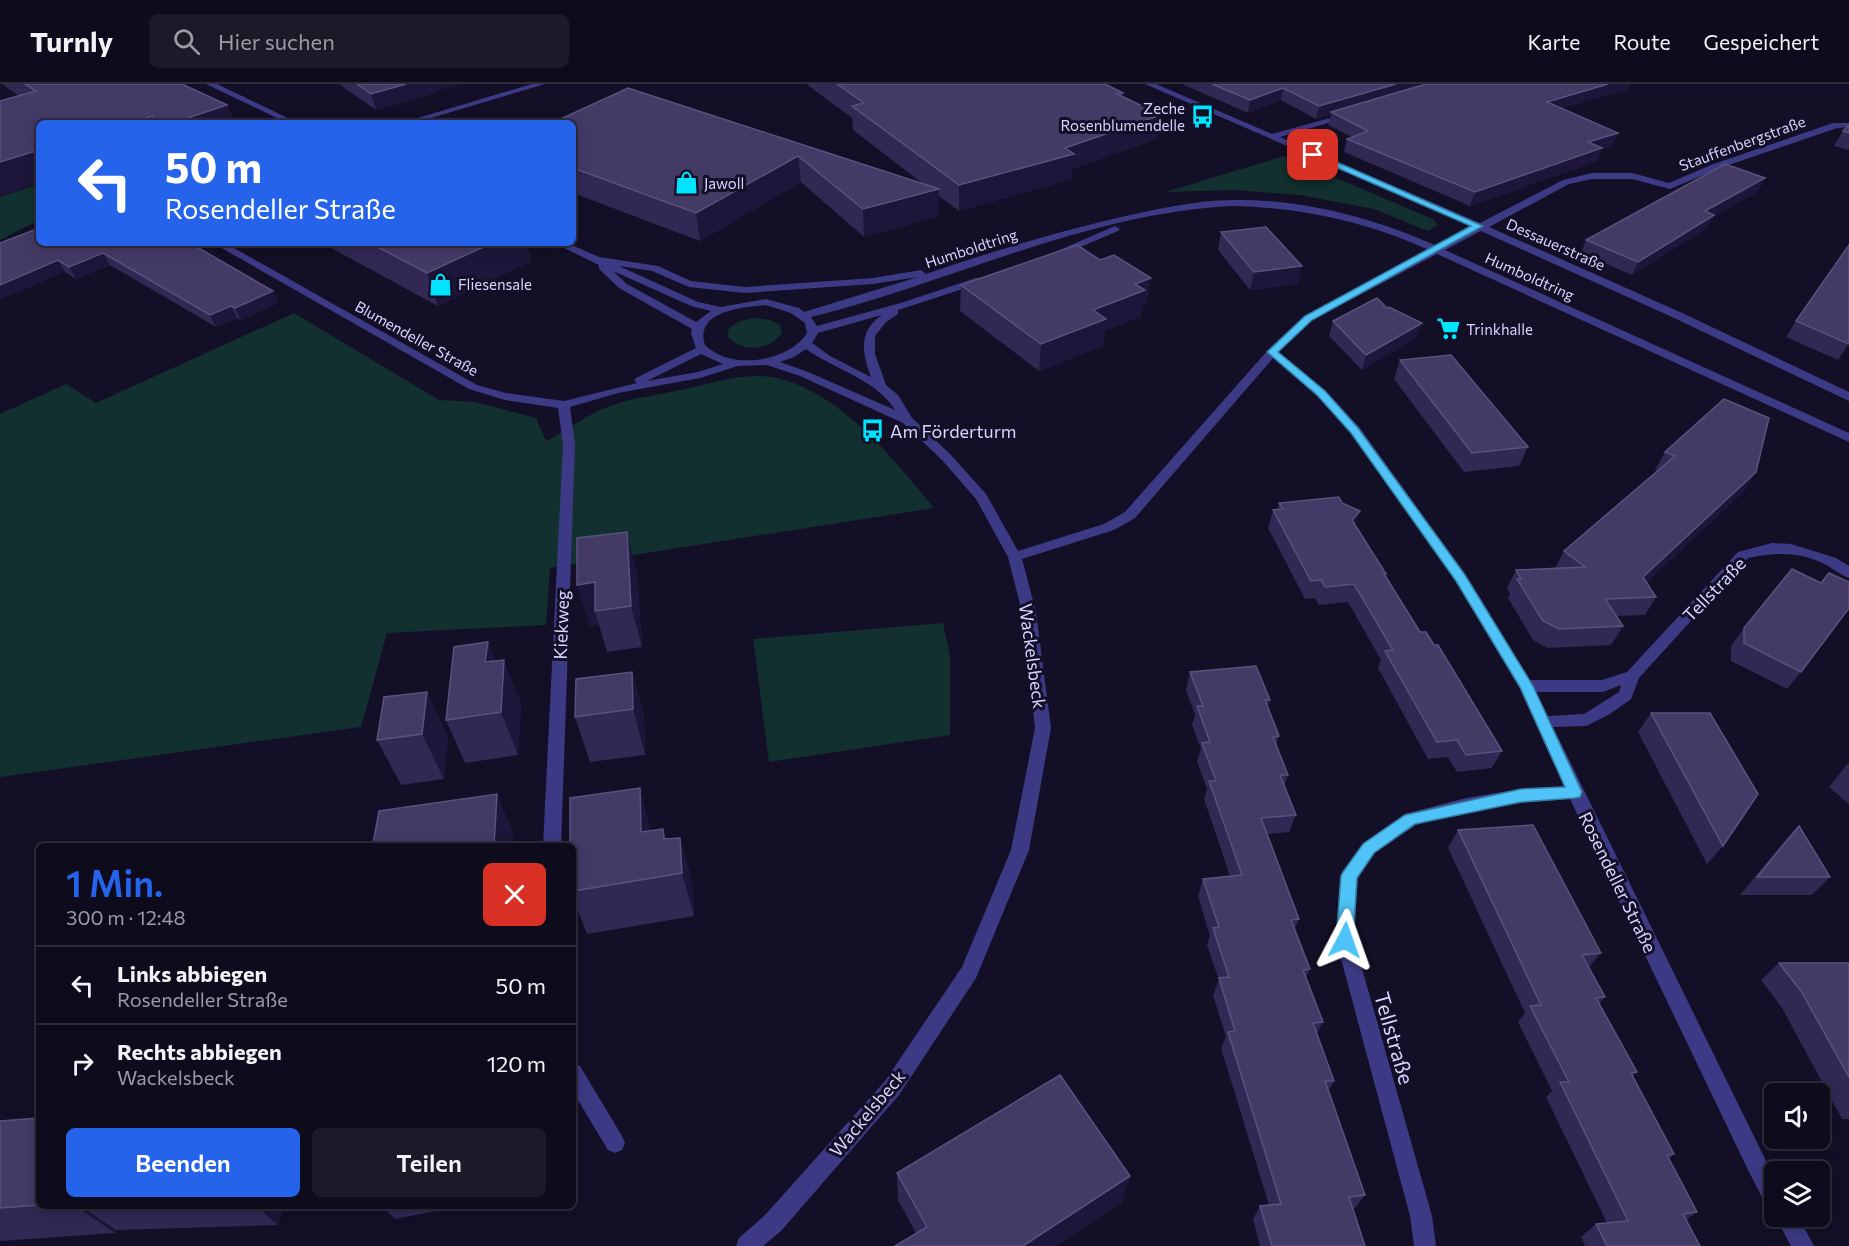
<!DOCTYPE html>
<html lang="de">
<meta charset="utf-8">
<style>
:root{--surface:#0e0b1c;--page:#1c1929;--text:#f1f3f6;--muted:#9b9ba3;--line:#2e2b3b;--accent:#2563eb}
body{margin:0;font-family:Commissioner,sans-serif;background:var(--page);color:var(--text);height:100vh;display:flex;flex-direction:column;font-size:22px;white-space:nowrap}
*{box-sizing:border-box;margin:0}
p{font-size:20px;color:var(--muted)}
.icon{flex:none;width:33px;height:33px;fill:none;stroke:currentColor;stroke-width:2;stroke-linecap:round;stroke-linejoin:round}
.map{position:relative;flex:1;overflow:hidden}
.panel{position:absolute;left:36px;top:759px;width:540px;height:366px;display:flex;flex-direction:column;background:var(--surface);border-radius:9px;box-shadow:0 3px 15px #0003,0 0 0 2px var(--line)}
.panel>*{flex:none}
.guide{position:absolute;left:36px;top:36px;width:540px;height:126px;border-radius:9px;box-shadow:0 3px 15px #0003,0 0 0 2px var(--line);background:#2563eb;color:#fff;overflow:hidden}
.fabs{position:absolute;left:1764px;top:999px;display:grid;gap:12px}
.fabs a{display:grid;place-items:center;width:66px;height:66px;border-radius:9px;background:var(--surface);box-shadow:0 3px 15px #0003,0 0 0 2px var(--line);font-size:30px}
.pin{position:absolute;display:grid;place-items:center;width:51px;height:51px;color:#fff;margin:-26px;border-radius:12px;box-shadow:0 3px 9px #0006}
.me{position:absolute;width:66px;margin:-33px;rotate:4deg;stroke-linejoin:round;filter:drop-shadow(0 0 4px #0008)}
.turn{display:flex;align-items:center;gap:21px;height:126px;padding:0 30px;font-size:27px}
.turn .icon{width:78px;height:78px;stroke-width:2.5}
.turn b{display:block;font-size:42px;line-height:51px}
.round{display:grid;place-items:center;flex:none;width:63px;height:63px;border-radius:9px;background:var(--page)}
.headline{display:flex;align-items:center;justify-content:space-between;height:102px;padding:0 30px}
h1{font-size:36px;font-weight:600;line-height:45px;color:var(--accent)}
.primary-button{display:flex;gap:12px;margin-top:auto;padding:12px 30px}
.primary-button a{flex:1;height:69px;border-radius:9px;background:var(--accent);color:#fff;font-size:24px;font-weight:600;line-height:69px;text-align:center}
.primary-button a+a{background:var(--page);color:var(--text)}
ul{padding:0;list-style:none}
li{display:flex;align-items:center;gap:18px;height:78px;padding:0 30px;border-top:2px solid var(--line)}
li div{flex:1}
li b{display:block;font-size:22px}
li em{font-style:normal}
header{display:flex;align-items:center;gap:36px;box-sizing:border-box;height:84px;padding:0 30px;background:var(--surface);border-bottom:2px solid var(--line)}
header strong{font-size:28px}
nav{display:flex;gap:33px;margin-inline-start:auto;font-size:21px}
.search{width:420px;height:54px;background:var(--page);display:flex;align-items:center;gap:15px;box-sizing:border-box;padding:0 21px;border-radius:9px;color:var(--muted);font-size:22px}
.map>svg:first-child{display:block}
</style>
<header>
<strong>Turnly</strong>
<div class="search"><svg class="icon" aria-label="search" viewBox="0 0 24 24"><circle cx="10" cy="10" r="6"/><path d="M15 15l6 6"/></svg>Hier suchen</div>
<nav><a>Karte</a><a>Route</a><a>Gespeichert</a></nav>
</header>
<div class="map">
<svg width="1849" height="1162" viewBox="0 0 1849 1162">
<rect width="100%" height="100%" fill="#130f26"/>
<path fill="#12302f" d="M1284 72 1433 135 1437 141 1428 147 1374 125 1300 111 1235 106 1165 108Z
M39 100V136L0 156V113Z
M294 229 439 316 475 318 536 334 546 357C567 346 588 330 610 322 633 313 661 311 685 305 713 299 742 289 771 293 836 303 895 376 934 424L550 484 546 541 387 549 361 643 0 693V330L66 300 96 319Z
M755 234 770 236 780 241 782 249C769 267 742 269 727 252L729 244 740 237Z
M943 539 950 572V651L769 678 753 555Z"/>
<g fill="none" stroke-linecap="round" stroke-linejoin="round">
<path fill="#3d3a85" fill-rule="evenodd" d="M206 0H217L298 39H287Z
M532 0H545L414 39H401Z
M1145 0H1156L1272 50 1352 28V32L1280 53 1480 139 1563 96 1592 89H1632L1669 99 1711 81 1833 39H1849V43L1837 44 1717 85 1670 105 1632 95H1592L1569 100 1489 143 1680 228 1849 308V317L1672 233 1481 147 1445 166 1849 349V358L1437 170 1312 236 1279 268 1325 306 1359 343 1466 491 1530 596H1602L1627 588 1738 468 1772 459 1791 460 1836 474 1849 482V494C1841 491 1835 486 1828 482 1803 467 1775 468 1748 474L1639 594 1631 615 1610 630 1586 642 1553 643 1774 1093V1123L1766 1121 1749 1088 1570 715 1521 719 1466 728 1416 741 1375 769 1358 794 1354 856 1432 1132 1436 1162H1414L1410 1132 1336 856 1340 792 1363 759 1405 730 1466 714 1521 705 1564 702 1519 603 1456 497 1351 349 1317 312 1273 274 1135 434 1114 446 1022 475 1036 528 1051 644 1029 766 976 894 899 1011 781 1147 763 1162H736L739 1154 765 1131 885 997 962 883 1011 766 1035 644 1022 528 1008 473 976 415 942 376 903 339 800 292 767 281 738 282 700 294 618 309 570 323 575 361 561 762H543L563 361 558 324 505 316 469 305 213 159H225L477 301 506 309 564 317 637 299 634 296 636 294 696 264 691 249 692 245 619 204 599 185V181L554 159H567L599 173 658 182 691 197 745 203 873 194 921 186 926 190C987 169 1050 150 1113 135 1153 126 1194 116 1234 116 1303 115 1375 134 1437 162L1473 143ZM1233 122C1300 123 1368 138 1429 166L1304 232 1268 266 1125 428 1104 440 1018 467 986 410 950 370 912 334 898 311 886 301 875 270V252L886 238 898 230V226L984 198V194H976L904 218 817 242 811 233C952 198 1086 129 1233 122ZM619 182 652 187 689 203 745 209 873 200 918 193 804 228 799 224 766 215 721 223 698 218ZM613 187 691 222 711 227 696 238 627 200ZM766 221 791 229 805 239 807 249C789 278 730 287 705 261 694 227 742 223 766 221ZM882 231C858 247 862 269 871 293L830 272 812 259 818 249ZM806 265C834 285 877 296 895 326L808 288 780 278 794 273ZM701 270 723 280 698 288 647 297ZM1621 601 1619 608 1584 630 1548 632 1536 608H1603Z
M1115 142 1120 145 1118 147 1064 170 1055 168Z
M573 979 580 982 622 1052 625 1059 622 1066 615 1069 608 1066 573 1008Z
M1775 1132H1798L1814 1162H1791Z"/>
</g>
<path fill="#312854" d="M2 0H182L227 21 235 39H39L19 12Z
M339 0H461L434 7V9L376 26Z
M806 0H1105L1123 9V13L1161 31 1157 55 1072 85V95L959 127 939 112V132L864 153 801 98 700 157 573 109V39L628 4 922 99 853 46 852 34Z
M1182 0H1630L1628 5 1562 24 1613 62 1602 65 1597 77 1470 122 1344 68 1347 55 1352 53 1328 41 1331 30 1316 35 1281 16 1248 29Z
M1849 41V66L1834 62 1843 47Z
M1759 107 1714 132 1707 144 1632 191 1581 169 1586 156Z
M39 144 190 159 273 207 278 219 241 236 237 234 216 243 110 181 76 195 65 188Z
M1221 148 1302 182 1297 200 1250 206 1218 166Z
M322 159H526L531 177 438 222Z
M961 201 1147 220 1142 222 1141 232 1105 247 1103 262 1039 287 960 227Z
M1333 237 1417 253 1362 286 1329 252Z
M1796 237 1849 259 1838 276 1786 253Z
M1400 276 1528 363 1519 382 1464 388 1394 295Z
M1665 368 1756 388 1744 407 1647 498 1656 513 1645 531 1617 532 1623 542 1611 561 1548 564 1533 556 1508 514 1510 510 1507 504 1516 486 1555 484 1564 467 1657 387 1655 386Z
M1279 419 1355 441 1386 490 1385 492 1420 548 1502 667 1492 684 1457 688 1448 673 1428 675 1378 584 1381 576 1348 518 1319 521 1315 514 1305 515 1268 444 1273 426H1277Z
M637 489 642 563 607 568 599 541 590 542 577 501Z
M1744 544 1801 588 1787 605 1731 577V562Z
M488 558 495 577 521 619 518 671 465 679 446 636Z
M632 588 644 633 645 671 590 678 575 633Z
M1190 588 1270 616 1268 623 1279 652 1276 662 1288 691 1284 702 1296 731 1289 748 1267 750 1299 835 1295 844 1310 885 1306 893 1323 938 1317 949 1334 997 1329 1006 1365 1111 1355 1124H1353L1365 1162H1260L1253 1135 1260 1122 1269 1121 1221 964 1226 953 1213 911 1219 896 1207 861 1210 852 1198 812 1203 795 1230 792 1204 715 1207 705 1197 677 1201 665 1192 641 1195 631 1186 606Z
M427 608 448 653 444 695 401 701 377 656Z
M1651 629 1723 762 1707 780 1638 648Z
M1849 678V720L1829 703Z
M1799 742 1830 793 1812 811H1740L1782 760Z
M663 745 666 755 680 754 692 797 694 832 587 850 573 814V762Z
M1458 746 1601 869 1589 883 1605 913 1599 920 1637 988 1632 993 1674 1070 1669 1075 1697 1128 1686 1136 1700 1162H1585L1581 1153 1596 1140 1607 1139 1546 1013 1552 1007 1518 938 1525 929 1448 764Z
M1779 879H1849V1035H1842L1782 924 1761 896Z
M39 1034V1122H284L278 1141 116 1146 115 1149 0 1157V1037Z
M897 1089 1130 1092 1121 1119 1055 1162H895L916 1149 898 1116Z
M382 1122H462L395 1135Z"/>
<path fill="#1d163a" d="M406 0H461L434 7V9L376 26 371 10Z
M1396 0H1434L1331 28V30L1316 35 1319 22Z
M1608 0H1630L1628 5 1543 30 1547 18Z
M1283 4 1281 16 1248 29 1250 16Z
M227 21 235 39H173Z
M1161 31 1157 55 1072 85V95L959 127V101Z
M153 32 156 39H131Z
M1618 49 1613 62 1602 65 1597 77 1470 122 1475 108 1588 58Z
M39 66V99L0 112V78Z
M798 72 801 98 700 157 696 129Z
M1765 94 1759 107 1714 132 1707 144 1632 191 1638 178 1705 127Z
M939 105V132L864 153 863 125Z
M492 159H526L531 177 438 222 427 189Z
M103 169 110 181 76 195 69 183Z
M58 176 65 188 0 216V201Z
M1302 182 1297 200 1250 206 1254 188Z
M1151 194 1147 220 1142 222 1141 232 1105 247 1103 262 1039 287 1041 260 1135 200Z
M273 207 278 219 241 236 235 224Z
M231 222 237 234 216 243 210 231Z
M1422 239 1417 253 1362 286 1366 271Z
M1756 388 1744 407 1632 512 1643 493Z
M1360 427 1354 444 1352 436Z
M627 448 637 489 642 563 631 522Z
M595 498V527L599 541 590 542 577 501Z
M488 558 503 598 504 576 521 619 518 671 501 628 485 578Z
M632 588 644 633 645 671 633 625Z
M427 608 448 653 444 695 422 650Z
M640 704 652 749 641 748Z
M497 710 514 750 513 762H494Z
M680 754 692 797 694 832 682 789Z
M1130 1092 1121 1119 1055 1162H1023Z
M75 1122H81L116 1146 115 1149Z
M256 1122H284L278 1141Z"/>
<path fill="#433a66" stroke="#5a527e" stroke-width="1.5" d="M25 0H182L227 21 173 39H155L153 32 131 39H39V66L0 78V17L36 7Z
M357 0H406L371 10Z
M837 0H1105L1123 9 1117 10 1161 31 1065 64 1074 70 959 101 852 22 864 19Z
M1212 0H1396L1319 22 1283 4 1250 16Z
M1426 0H1608L1547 18 1618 49 1588 58 1602 64 1475 108 1347 55 1368 47 1331 28Z
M628 4 939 105 863 125 798 72 696 129 573 84V39H552Z
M1849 41V49L1843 47Z
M1725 80 1765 94 1705 127 1714 131 1638 178 1586 156Z
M1266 143 1302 182 1254 188 1221 148Z
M39 144V159H190L273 207 235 224 231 222 210 231 103 169 69 183 58 176 0 201V159Z
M370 159H492L427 189Z
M1077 161 1100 176 1114 171 1151 194 1135 200 1145 206 1093 226 1106 235 1041 260 961 201Z
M1849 161V260L1796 237Z
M1377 214 1387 224 1389 223 1422 239 1366 271 1333 237Z
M1451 271 1528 363 1472 369 1400 276Z
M1724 315 1769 334 1756 388 1643 493 1656 513 1605 515 1623 542 1559 545 1543 537 1517 495H1521L1516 486 1585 483 1564 467 1675 372 1665 368Z
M1339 413 1342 419 1360 427 1352 436 1386 490H1384L1420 548H1426L1434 561H1438L1502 667 1466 671 1457 656 1437 658 1385 567 1393 566 1354 500 1325 503 1321 496 1311 497 1273 426 1283 425 1279 419Z
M627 448 631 522 595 527V498L577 501V454Z
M1792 485 1821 499 1829 489 1849 498V524L1801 588 1744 559V544Z
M488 558 485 578 504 576 501 628 446 636 454 563Z
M1256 582 1270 616H1265L1279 652 1273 653 1288 691H1280L1296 731 1261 734 1299 835 1291 836 1310 885 1303 886 1323 938 1313 939 1334 997H1325L1365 1111 1349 1113 1365 1162H1272L1260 1122 1281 1120 1228 948 1235 947 1219 894 1229 893 1213 844 1219 843 1203 795 1242 791 1209 697H1216L1202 659 1210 658 1197 622H1203L1190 588Z
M632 588 633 625 575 633 576 595Z
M427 608 422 650 377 656 384 613Z
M1651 629H1710L1758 710 1723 762Z
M640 704 641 748 663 745 664 755 680 754 682 789 573 807V762H570V714Z
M497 710 494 762H386L373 760 379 727Z
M1533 741 1601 869 1582 871 1605 913 1596 914 1637 988 1631 989 1674 1070 1667 1071 1697 1128 1683 1130 1700 1162H1607L1596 1140 1628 1137 1560 998H1569L1530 922 1541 921 1458 746Z
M1799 742 1830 793H1757Z
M1779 879H1849V993L1801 907Z
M1060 991 1130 1092 1023 1162H895L927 1143 897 1089Z
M39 1034V1121L0 1124V1037Z"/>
<path fill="#4fc3f7" stroke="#337fa1" stroke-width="1.5" d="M1310 69H1316L1483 142 1312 236 1278 268 1325 307 1358 344 1465 491 1533 602 1582 708 1580 713 1575 714 1521 718 1415 740 1374 769 1357 794 1353 856 1351 861 1345 864 1339 861 1336 856 1341 792 1343 788 1363 760 1405 731 1521 705 1565 703 1520 603 1456 497 1351 349 1317 311 1267 268 1305 232 1471 142 1310 72Z"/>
<defs>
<symbol id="bus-bare" viewBox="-9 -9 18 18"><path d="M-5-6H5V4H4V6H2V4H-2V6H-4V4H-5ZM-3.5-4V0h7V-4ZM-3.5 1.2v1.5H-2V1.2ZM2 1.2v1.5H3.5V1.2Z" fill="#00e5ff" stroke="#130f26" stroke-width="2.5" paint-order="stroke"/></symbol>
<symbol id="shop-bare" viewBox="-9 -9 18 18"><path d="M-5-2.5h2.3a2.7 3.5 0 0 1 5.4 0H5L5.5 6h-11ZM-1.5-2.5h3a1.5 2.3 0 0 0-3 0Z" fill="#00e5ff" stroke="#130f26" stroke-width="2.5" paint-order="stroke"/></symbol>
<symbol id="supermarket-bare" viewBox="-9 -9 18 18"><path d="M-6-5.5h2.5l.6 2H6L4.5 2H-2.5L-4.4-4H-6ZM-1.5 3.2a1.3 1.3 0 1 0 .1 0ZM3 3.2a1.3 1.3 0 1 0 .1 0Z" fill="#00e5ff" stroke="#130f26" stroke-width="2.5" paint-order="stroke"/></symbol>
</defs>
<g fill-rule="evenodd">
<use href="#bus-bare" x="1186" y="16" width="33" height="33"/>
<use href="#shop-bare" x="670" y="82" width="33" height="33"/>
<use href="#shop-bare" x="424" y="184" width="33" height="33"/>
<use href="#supermarket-bare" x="1432" y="228" width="33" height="33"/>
<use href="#bus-bare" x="856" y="330" width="33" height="33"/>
</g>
<g text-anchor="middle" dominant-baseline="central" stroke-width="6" stroke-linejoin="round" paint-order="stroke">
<g font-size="15" fill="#d9d4ff" stroke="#130f26" text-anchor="start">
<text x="1185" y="24" text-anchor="end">Zeche<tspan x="1185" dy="17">Rosenblumendelle</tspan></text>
<text x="704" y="99">Jawoll</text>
<text x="458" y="200">Fliesensale</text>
<text x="1466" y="245">Trinkhalle</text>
</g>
<g font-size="15" fill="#d9d4ff" stroke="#130f26">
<text transform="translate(1742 59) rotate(-20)">Stauffenbergstraße</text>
<text transform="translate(1556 160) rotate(24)">Dessauerstraße</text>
<text transform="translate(971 164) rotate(-18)">Humboldtring</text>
<text transform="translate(1530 192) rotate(24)">Humboldtring</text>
<text transform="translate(417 254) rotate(29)">Blumendeller Straße</text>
</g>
<g font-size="18" fill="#d9d4ff" stroke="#130f26" text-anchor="start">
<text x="890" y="347">Am Förderturm</text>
</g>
<g font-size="18" fill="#d9d4ff" stroke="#130f26">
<text transform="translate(1714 505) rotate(-46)">Tellstraße</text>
<text transform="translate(561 541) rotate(-88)">Kiekweg</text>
<text transform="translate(1033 572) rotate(82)">Wackelsbeck</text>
<text transform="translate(1618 798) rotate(64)">Rosendeller Straße</text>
<text transform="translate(867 1029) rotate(-50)">Wackelsbeck</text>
</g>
<g font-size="21" fill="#d9d4ff" stroke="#130f26">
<text transform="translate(1395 954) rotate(74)">Tellstraße</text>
</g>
</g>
</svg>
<div class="fabs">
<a><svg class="icon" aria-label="sound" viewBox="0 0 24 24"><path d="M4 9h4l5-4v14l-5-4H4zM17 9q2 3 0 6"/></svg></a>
<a><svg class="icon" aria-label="layers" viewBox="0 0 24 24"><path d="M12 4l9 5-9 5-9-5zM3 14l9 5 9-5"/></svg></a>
</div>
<div class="pin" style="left:1313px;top:71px;background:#d93025"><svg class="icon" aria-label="arrive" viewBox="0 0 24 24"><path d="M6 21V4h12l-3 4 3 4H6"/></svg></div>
<svg class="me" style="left:1345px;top:856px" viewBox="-20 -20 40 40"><path d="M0-17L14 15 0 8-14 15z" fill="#4fc3f7" stroke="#fff" stroke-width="4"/></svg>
<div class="guide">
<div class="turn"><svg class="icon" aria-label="left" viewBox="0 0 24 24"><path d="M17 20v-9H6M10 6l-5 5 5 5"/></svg><div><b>50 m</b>Rosendeller Straße</div></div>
</div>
<section class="panel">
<div class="headline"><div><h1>1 Min.</h1><p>300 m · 12:48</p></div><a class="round" style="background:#d93025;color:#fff"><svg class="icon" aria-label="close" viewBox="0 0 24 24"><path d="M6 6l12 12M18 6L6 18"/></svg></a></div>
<ul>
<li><svg class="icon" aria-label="left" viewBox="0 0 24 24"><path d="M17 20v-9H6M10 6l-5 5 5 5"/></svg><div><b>Links abbiegen</b><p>Rosendeller Straße</p></div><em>50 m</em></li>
<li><svg class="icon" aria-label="right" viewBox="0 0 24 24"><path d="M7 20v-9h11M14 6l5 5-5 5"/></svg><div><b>Rechts abbiegen</b><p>Wackelsbeck</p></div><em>120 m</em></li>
</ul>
<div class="primary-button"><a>Beenden</a><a>Teilen</a></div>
</section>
</div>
